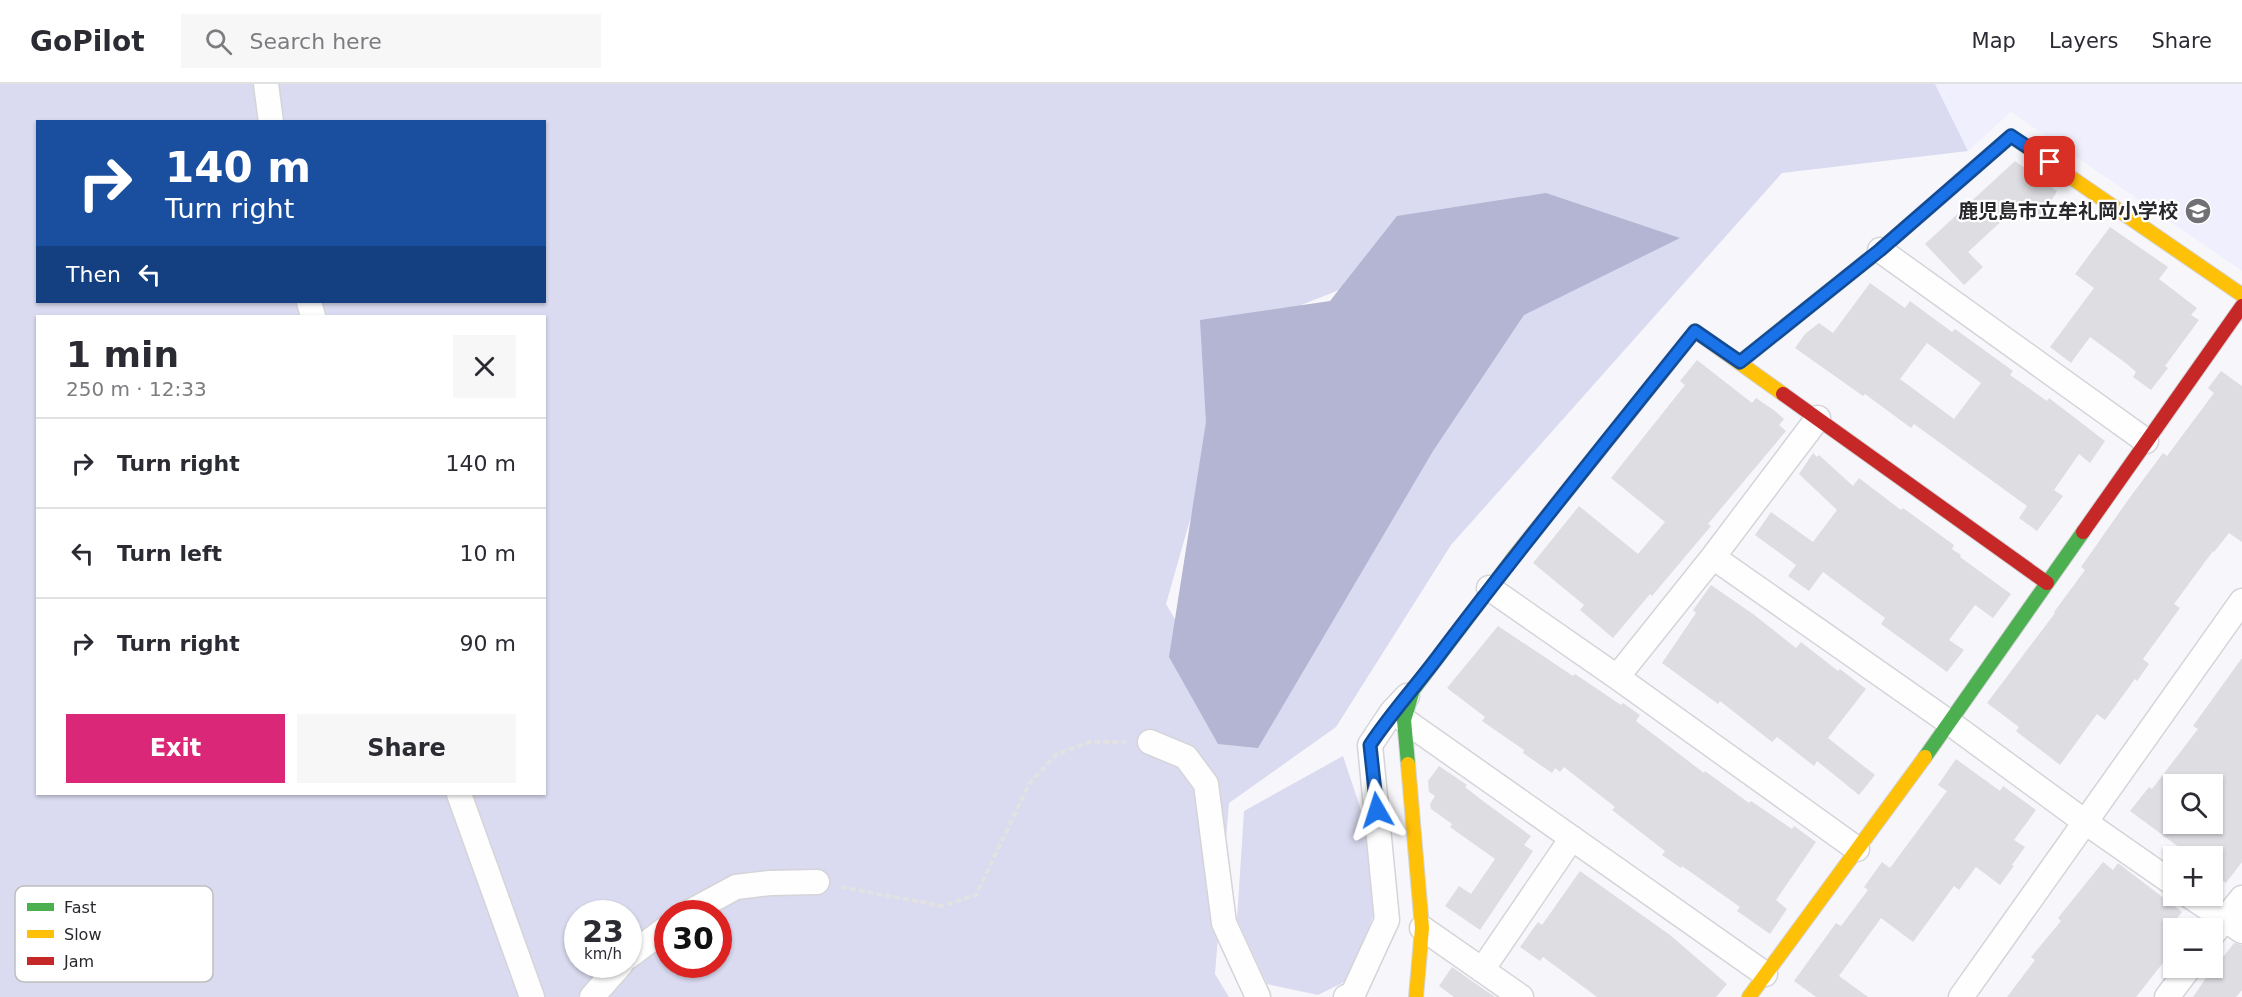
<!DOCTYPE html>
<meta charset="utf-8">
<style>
:root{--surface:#fff;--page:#f7f7f7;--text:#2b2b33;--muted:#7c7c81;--line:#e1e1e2;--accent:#db2777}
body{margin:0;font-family:"DejaVu Sans","Noto Sans JP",sans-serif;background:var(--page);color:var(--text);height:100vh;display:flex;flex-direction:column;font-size:22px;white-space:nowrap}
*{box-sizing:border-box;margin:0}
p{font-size:20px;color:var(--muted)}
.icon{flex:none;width:33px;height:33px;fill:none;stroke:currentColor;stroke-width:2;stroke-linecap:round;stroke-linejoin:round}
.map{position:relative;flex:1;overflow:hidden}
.details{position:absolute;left:36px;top:231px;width:510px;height:480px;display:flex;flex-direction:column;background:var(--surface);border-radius:0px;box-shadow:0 2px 4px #0004}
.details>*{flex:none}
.banner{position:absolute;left:36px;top:36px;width:510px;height:183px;border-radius:0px;box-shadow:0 2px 4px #0004;background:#1a4fa0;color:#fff;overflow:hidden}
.controls{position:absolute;left:2163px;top:690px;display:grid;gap:12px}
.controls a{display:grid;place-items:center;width:60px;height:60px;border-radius:0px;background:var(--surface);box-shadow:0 2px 4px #0004;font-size:30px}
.speed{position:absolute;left:564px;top:816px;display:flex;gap:12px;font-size:30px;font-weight:700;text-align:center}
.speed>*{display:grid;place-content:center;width:78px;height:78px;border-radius:50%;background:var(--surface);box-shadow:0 2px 4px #0004;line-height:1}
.speed small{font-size:15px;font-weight:400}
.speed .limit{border:9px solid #d22;background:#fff;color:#111}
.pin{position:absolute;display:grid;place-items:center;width:51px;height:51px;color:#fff;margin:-26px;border-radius:12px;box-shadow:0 3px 9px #0006}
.me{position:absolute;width:66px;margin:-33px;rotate:354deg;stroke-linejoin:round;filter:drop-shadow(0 0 4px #0008)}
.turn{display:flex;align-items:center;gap:21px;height:126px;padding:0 30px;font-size:27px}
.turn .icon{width:78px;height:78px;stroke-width:2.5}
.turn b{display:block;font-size:42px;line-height:51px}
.then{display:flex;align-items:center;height:57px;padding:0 30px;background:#0003;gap:12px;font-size:22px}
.round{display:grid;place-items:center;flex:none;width:63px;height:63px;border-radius:0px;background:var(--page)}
.overview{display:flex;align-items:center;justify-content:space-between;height:102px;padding:0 30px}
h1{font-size:36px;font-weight:800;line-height:45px}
.primary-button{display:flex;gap:12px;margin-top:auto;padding:12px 30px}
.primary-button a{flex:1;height:69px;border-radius:0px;background:var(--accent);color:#fff;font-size:24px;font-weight:800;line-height:69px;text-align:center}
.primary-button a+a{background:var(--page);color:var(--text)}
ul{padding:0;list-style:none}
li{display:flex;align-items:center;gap:18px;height:90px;padding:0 30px;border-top:2px solid var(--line)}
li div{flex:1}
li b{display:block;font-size:22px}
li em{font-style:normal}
header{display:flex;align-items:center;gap:36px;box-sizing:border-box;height:84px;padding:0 30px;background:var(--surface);border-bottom:2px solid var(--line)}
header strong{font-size:28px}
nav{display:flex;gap:33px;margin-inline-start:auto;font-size:21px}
.search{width:420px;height:54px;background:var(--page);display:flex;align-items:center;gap:15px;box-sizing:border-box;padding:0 21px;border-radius:0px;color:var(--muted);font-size:22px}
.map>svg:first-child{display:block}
</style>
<header>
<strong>GoPilot</strong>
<div class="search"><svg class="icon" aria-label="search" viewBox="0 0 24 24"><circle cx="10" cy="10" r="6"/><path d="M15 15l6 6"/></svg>Search here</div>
<nav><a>Map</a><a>Layers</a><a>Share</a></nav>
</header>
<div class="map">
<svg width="2242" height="913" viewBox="0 0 2242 913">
<rect width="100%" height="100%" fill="#f7f7fb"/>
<path fill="#efeffd" d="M1935 0H2242V187L2011 28 1968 67Z"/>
<path fill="#dadaf0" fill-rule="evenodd" d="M0 0H1935L1968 67 1782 89 1451 461 1336 643 1229 719 1215 890 1229 913H0ZM38 38H544V218H38ZM1418 175 1243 650 1166 520 1245 243ZM38 232H544V710H38ZM578 830H628V880H578ZM668 830H718V880H668Z
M1343 672 1370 753 1376 825 1348 896 1318 911 1267 900 1237 835 1244 727Z"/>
<path fill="#b4b4d3" d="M1546 109 1680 154 1524 231 1433 367 1258 664 1218 660 1169 573 1206 338 1200 236 1330 217 1397 132Z"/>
<path fill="#dddde2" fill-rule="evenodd" d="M2015 77 2057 107 2041 134 2019 121 1968 168 1983 183 1964 201 1925 160Z
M2110 143 2168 183 2159 195 2197 224 2191 231 2199 236 2165 282 2168 284 2151 306 2133 293 2136 288 2127 280 2090 253 2071 279 2050 263 2094 204 2075 190Z
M1870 199 1905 224 1910 217 1952 248 1955 245 2013 287 2010 291 2047 317 2049 314 2105 357 2090 379 2079 370 2054 406 2063 412 2037 447 2019 434 2027 422 1914 340 1911 344 1865 310 1863 312 1795 264 1805 250 1819 239 1833 249ZM1927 259 1981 299 1954 335 1900 295Z
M1697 276 1752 319 1756 314 1775 327 1784 335 1779 341 1786 347 1708 440 1711 442 1652 512 1650 510 1613 554 1580 526 1584 521 1533 479 1579 422 1638 470 1665 438 1611 394 1685 301 1680 297Z
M2221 287 2242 302V458L2229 449 2214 468 2213 467 2174 520 2180 524 2143 575 2149 580 2137 597 2135 595 2105 636 2097 630 2060 681 2016 647 2019 643 1987 619 2055 529 2054 528 2085 486 2081 483 2128 416 2163 369 2167 372 2214 309 2208 304Z
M1813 369 1817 373 1819 371 1853 402 1859 394 1901 426 1903 424 1954 461 1952 465 1961 471 1960 473 2011 510 1993 534 1975 521 1949 556 1964 566 1947 588 1881 540 1885 534 1823 488 1809 507 1788 492 1796 481 1755 451 1771 428 1813 458 1837 426 1799 390Z
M1711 501 1753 530 1796 564 1801 558 1838 587 1840 585 1866 605 1828 654 1875 691 1859 711 1817 677 1814 682 1777 653 1772 658 1720 617 1718 620 1662 579 1696 529 1693 526Z
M1498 542 1573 592 1575 590 1621 621 1623 619 1640 631 1636 637 1704 689 1705 687 1749 719 1751 717 1792 745 1794 742 1816 758 1776 816 1787 825 1770 850 1737 827 1740 823 1682 782 1681 784 1662 771 1665 767 1612 726 1615 723 1564 683 1560 688 1555 684 1552 689 1523 669 1524 666 1482 637 1485 633 1447 604Z
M2242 574V778L2226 799 2212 789V772H2191L2130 727 2149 703 2152 705 2198 645 2193 642ZM2174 700H2212V740H2174Z
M1956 675 2000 707 2003 702 2036 726 2014 756 2025 763 2012 781 2014 782 2000 801 1976 783 1959 806 1954 802 1913 858 1881 834 1839 892 1868 913H1816L1794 897 1836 839 1841 842 1868 806 1864 803 1882 778 1890 784 1947 707 1938 701Z
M1439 682 1467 701 1465 703 1487 720 1531 752 1524 761 1533 767 1480 846 1445 822 1459 802 1471 810 1495 775 1450 743 1452 740 1431 725 1430 720 1435 712 1429 708 1428 697Z
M2103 778 2113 786 2118 779 2182 828 2175 837 2182 842 2180 844H2174V865L2136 913H2007L2035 876 2031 873 2061 837 2058 834Z
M1580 787 1670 851 1727 900 1716 913H1597L1543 873 1540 877 1520 863 1538 838 1542 841Z
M2234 859 2242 861V906L2236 913H2193L2208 891 2204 888 2207 884H2212V876L2219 868 2224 872Z
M1452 883 1495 913H1454L1439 902Z"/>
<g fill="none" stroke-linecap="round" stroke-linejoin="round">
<defs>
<path id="street" d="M266 0 271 38
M1880 166 2146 357
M309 218 313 232
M1713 473 1950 639 2085 738 2174 800
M1489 504 1617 593 1857 765
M1617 593 1713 473 1818 334
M1404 636 1765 890
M1150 658 1186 673 1206 700 1224 839 1258 913
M459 710 532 913
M2190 812 2242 847
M686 830 736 803 770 799 817 798
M1422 844 1521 913
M2212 851 2242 814
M628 873 668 843
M1482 886 1572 754
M592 913 621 880
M1346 913 1353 910 1387 836 1370 661 1392 628 1407 612
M1961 913 2242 517
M2167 913 2189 884"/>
<path id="fast" d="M1740 278 1880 166 2011 52 2034 68
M1925 673 2083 448
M1408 680 1404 636 1413 606 1514 473"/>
<path id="slow" d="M2034 68 2242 211
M1514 473 1695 247 1783 310
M1408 680 1422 844 1416 913
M1749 913 1925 673"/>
<path id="jam" d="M1783 310 2047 499
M2083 448 2242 222"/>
</defs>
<use href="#street" stroke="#d4d4d9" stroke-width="27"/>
<use href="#fast" stroke="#d4d4d9" stroke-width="16"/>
<use href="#slow" stroke="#d4d4d9" stroke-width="16"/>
<use href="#jam" stroke="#d4d4d9" stroke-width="16"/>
<path stroke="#e2e2e3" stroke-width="4" stroke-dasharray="6 3" stroke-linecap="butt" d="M841 803 942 822 976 811 1029 700 1057 670 1090 658H1126"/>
<use href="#street" stroke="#fefefe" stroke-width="24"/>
<use href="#fast" stroke="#4caf50" stroke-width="14"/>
<use href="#slow" stroke="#ffc107" stroke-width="14"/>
<use href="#jam" stroke="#c62828" stroke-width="14"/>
</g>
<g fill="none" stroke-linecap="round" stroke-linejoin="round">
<defs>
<path id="route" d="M1377 726 1370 661C1391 629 1417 601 1440 570 1522 461 1609 354 1695 247L1740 278 1880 166 2011 52 2050 78"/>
</defs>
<use href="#route" stroke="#114b97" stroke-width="15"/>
<use href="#route" stroke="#1a73e8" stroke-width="10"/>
</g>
<defs>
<symbol id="school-disc" viewBox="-11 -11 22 22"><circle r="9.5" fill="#707075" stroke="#fff"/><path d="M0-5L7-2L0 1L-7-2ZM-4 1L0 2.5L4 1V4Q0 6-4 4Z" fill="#fff"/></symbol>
</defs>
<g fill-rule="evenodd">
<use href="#school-disc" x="2183" y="112" width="30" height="30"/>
</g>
<g text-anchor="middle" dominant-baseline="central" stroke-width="4.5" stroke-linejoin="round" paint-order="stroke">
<g font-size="20" font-weight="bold" fill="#28282d" stroke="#fff" text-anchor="end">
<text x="2178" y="127">鹿児島市立牟礼岡小学校</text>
</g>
</g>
<rect x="15" y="802" width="198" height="96" rx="9" fill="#fff" stroke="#bebec0" stroke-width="1.5"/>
<rect x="27" y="819" width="27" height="8" fill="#4caf50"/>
<rect x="27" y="846" width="27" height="8" fill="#ffc107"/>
<rect x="27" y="873" width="27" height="8" fill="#c62828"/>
<g font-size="16" fill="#28282d">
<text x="64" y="829">Fast</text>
<text x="64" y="856">Slow</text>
<text x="64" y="883">Jam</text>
</g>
</svg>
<div class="controls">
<a><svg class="icon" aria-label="search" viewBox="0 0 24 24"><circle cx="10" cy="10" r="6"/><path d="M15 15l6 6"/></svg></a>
<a>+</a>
<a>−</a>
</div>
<div class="speed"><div>23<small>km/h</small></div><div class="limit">30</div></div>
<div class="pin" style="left:2050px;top:78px;background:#d93025"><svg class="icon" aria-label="arrive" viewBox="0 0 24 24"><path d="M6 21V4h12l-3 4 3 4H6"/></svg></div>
<svg class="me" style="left:1377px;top:726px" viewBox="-20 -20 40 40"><path d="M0-17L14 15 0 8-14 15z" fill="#1a73e8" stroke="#fff" stroke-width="4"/></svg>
<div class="banner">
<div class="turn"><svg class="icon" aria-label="right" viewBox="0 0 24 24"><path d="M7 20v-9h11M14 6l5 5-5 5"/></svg><div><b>140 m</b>Turn right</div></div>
<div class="then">Then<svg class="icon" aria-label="left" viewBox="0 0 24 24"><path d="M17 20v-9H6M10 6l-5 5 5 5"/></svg></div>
</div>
<section class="details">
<div class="overview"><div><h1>1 min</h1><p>250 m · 12:33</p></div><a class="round"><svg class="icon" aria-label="close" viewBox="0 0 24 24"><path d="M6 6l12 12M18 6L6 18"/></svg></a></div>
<ul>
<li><svg class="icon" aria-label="right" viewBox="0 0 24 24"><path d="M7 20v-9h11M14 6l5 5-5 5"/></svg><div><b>Turn right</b></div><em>140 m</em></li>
<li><svg class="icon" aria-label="left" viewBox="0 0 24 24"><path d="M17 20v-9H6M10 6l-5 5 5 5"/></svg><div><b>Turn left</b></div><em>10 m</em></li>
<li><svg class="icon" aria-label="right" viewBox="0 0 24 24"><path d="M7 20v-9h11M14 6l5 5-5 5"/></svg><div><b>Turn right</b></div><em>90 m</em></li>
</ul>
<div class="primary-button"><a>Exit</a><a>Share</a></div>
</section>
</div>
